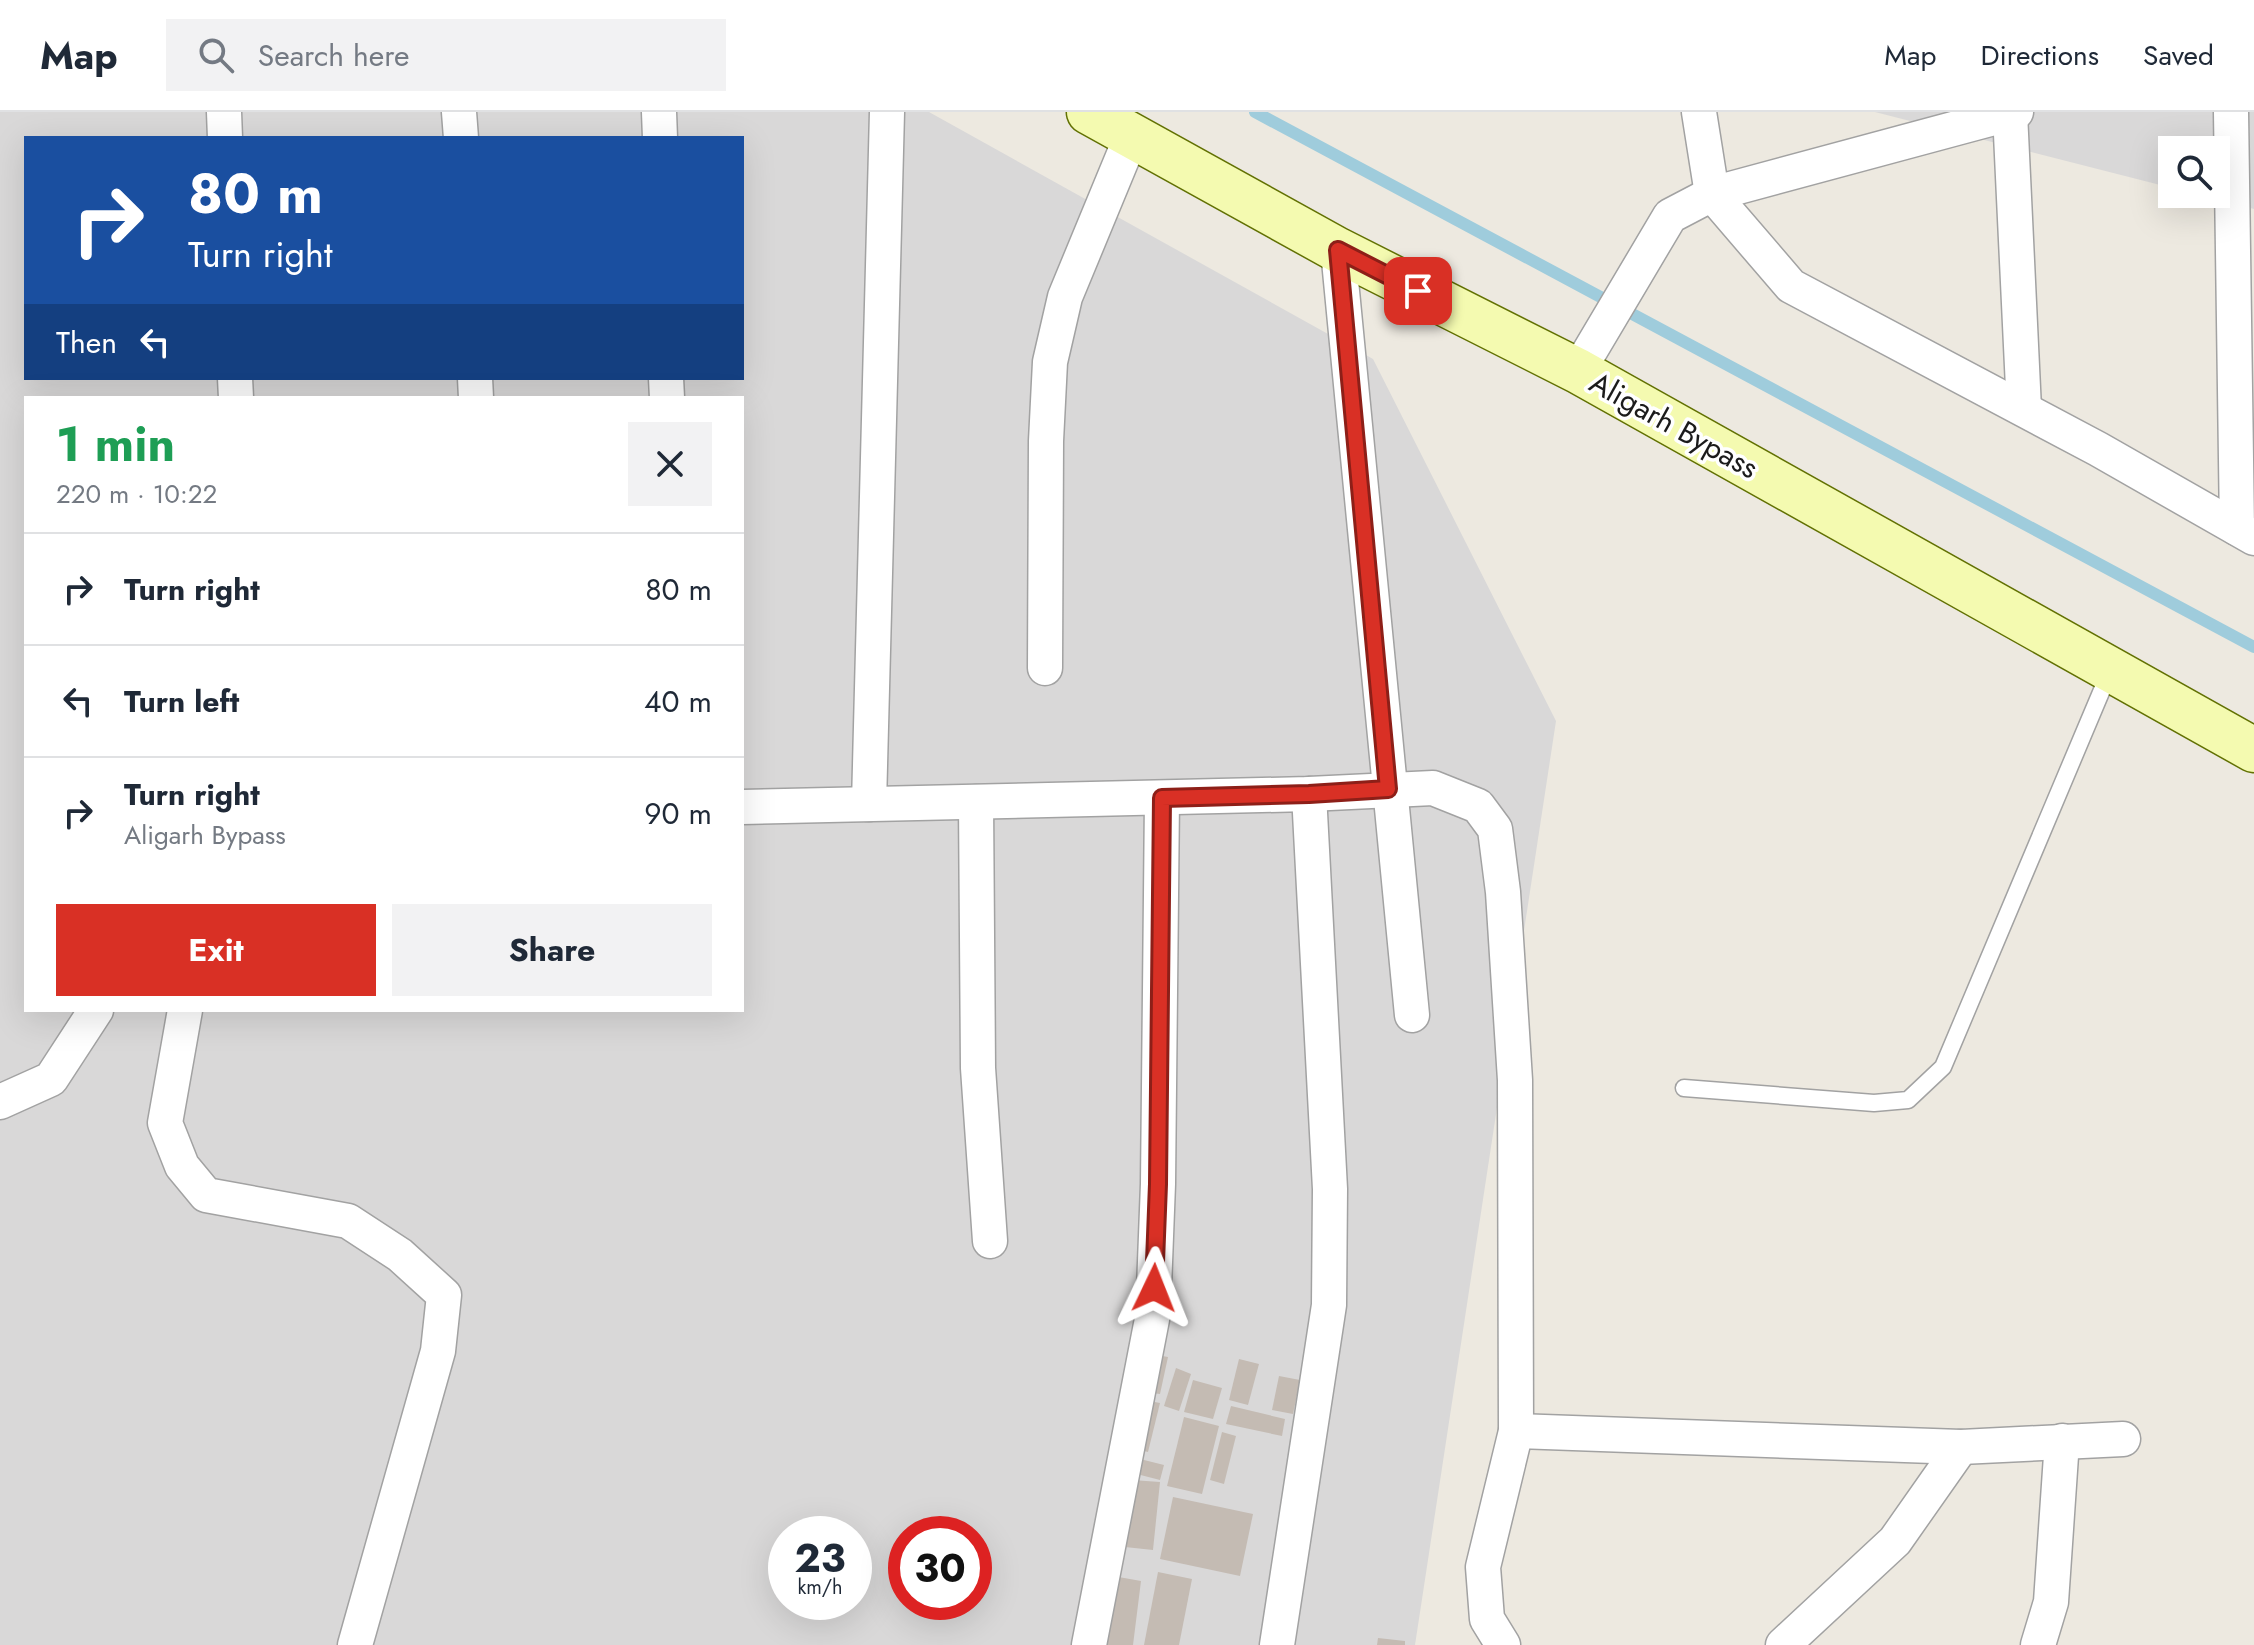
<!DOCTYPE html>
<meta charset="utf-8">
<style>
:root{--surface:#fff;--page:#f2f2f3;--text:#1f2937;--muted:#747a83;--line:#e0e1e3;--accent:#d93025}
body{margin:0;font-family:Jost,sans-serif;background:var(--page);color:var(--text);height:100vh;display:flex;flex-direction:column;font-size:30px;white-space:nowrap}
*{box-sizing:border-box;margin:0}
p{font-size:26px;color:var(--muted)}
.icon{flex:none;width:44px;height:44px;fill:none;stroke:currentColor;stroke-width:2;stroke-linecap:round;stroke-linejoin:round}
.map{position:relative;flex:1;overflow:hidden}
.drawer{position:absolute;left:24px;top:284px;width:720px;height:616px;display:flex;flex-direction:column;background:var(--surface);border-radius:0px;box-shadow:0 8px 32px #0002}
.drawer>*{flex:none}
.guide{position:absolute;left:24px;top:24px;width:720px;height:244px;border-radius:0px;box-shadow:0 8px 32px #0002;background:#1a4fa0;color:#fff;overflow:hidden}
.tools{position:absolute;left:2158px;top:24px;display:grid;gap:16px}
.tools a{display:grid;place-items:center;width:72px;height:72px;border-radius:0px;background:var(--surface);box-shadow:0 8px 32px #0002;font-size:40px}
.speed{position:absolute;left:768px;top:1404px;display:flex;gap:16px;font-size:40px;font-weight:700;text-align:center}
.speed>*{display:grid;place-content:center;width:104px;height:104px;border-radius:50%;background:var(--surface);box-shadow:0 8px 32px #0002;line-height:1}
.speed small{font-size:20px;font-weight:400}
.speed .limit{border:12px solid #d22;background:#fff;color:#111}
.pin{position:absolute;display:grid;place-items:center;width:68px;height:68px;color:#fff;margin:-34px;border-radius:16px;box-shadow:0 4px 12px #0006}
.me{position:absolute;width:88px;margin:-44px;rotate:2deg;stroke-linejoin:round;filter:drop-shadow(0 0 6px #0008)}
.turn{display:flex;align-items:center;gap:28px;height:168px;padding:0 32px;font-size:36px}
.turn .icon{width:104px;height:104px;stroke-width:2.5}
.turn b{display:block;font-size:56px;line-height:68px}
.then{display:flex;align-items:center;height:76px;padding:0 32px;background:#0003;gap:16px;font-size:30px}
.round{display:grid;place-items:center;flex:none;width:84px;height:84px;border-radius:0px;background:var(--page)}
.headline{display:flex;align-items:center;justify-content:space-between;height:136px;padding:0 32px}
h1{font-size:48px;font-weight:700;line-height:60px;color:#1e9e55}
.primary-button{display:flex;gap:16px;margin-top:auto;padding:16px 32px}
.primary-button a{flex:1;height:92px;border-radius:0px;background:var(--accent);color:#fff;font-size:32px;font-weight:700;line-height:92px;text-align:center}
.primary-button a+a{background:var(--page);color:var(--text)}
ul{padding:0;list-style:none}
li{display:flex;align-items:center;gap:24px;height:112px;padding:0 32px;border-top:2px solid var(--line)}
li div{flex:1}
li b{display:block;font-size:30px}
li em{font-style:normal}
header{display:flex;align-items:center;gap:48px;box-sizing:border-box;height:112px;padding:0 40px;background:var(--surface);border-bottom:2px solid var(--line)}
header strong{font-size:38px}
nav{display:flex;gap:44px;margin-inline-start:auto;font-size:28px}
.search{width:560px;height:72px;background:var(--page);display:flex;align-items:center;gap:20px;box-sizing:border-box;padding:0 28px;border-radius:0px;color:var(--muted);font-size:30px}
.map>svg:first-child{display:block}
.residential{fill:#d9d8d8;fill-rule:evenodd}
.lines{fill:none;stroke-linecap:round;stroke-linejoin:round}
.stream{stroke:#9fccdc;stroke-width:12}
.building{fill:#c4bbb3}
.service-casing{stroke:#a2a2a2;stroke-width:19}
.minor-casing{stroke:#a2a2a2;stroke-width:37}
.secondary-casing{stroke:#627103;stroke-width:47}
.service{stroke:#fff;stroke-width:16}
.minor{stroke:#fff;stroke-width:34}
.secondary{stroke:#f4fab0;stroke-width:44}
.route-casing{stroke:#8d1f18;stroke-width:20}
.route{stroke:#d93025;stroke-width:14}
.labels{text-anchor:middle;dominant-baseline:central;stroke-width:7;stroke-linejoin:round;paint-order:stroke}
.street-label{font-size:30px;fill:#1b1b1b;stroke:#fff}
</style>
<header>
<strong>Map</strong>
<div class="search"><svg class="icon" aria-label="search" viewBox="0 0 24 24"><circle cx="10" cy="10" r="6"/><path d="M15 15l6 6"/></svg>Search here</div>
<nav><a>Map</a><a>Directions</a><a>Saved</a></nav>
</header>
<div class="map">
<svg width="2254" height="1533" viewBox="0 0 2254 1533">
<rect width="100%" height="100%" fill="#ede9e0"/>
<g class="residential">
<path d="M0,0H929L1373,247L1556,609L1415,1533H0ZM26,26H742V266H26ZM26,286H742V898H26ZM786,1422H854V1490H786ZM906,1422H974V1490H906Z"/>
<polygon points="1875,0 2254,0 2254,97 2196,82 2216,82 2216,38 2172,38 2172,76"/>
</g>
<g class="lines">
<polyline class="stream" points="1255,0 2254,535"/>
</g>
<g class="building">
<polygon points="1151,1242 1168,1245 1160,1282 1145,1280"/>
<polygon points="1239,1247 1259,1252 1248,1293 1229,1288"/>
<polygon points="1176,1256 1191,1262 1179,1299 1164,1294"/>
<polygon points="1279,1264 1300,1268 1293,1302 1272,1298"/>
<polygon points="1193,1268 1222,1276 1213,1307 1184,1300"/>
<polygon points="1144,1288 1160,1291 1148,1340 1132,1336"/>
<polygon points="1231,1294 1285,1307 1282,1324 1226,1312"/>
<polygon points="1184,1305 1219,1314 1202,1382 1167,1374"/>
<polygon points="1222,1320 1236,1324 1224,1372 1210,1368"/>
<polygon points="1132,1345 1164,1353 1160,1368 1129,1360"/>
<polygon points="1132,1368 1160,1370 1153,1438 1125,1435"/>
<polygon points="1173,1385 1253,1402 1240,1464 1160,1447"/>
<polygon points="1158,1460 1192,1467 1179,1533 1144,1533"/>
<polygon points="1113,1464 1141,1469 1133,1533 1104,1533"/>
<polygon points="1378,1526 1405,1529 1405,1533 1377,1533"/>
</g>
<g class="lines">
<defs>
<polyline id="service" points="1684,976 1874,991 1908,988 1943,955 2110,559"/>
<g id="minor">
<polyline points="224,0 225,26"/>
<polyline points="459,0 461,26"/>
<polyline points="659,0 660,26"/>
<polyline points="1699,0 1712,82 1791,174 2098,337 2254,426"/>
<polyline points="2231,0 2237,416"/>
<polyline points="2010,1 2024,297"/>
<polyline points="1338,138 1412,903"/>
<polyline points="1578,259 1670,104 1712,82 2016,0"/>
<polyline points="235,266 236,286"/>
<polyline points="475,266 476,286"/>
<polyline points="666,266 667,286"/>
<polyline points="1045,556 1046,329 1050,250 1065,185 1132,23"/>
<polyline points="976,690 978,956 990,1129"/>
<polyline points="869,692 887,0"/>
<polyline points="742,695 1309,682 1433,676 1478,694 1495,717 1503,780 1515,968 1516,1319 1483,1455 1487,1507 1503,1533"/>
<polyline points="185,898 165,1011 182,1054 206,1083 348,1109 400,1143 444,1183 438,1239 355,1533"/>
<polyline points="0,990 51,967 96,898"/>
<polyline points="1516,1319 1961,1335 2123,1327"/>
<polyline points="1089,1533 1153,1202 1158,1072 1162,686"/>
<polyline points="1277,1533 1329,1193 1330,1077 1309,682"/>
<polyline points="1783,1533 1895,1429 1961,1335"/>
<polyline points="2038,1533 2051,1490 2062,1329"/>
</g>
<polyline id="secondary" points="1089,0 1338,138 1578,259 2254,638"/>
</defs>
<use href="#service" class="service-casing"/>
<use href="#minor" class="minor-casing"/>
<use href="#secondary" class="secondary-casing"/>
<use href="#service" class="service"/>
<use href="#minor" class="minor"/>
<use href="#secondary" class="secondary"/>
</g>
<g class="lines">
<defs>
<polyline id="route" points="1154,1176 1158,1072 1162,686 1309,682 1388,677 1338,138 1418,179"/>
</defs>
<use href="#route" class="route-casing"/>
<use href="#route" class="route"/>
</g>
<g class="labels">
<g class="street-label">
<text transform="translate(1674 313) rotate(29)">Aligarh Bypass</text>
</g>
</g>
</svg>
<div class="tools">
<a><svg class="icon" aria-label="search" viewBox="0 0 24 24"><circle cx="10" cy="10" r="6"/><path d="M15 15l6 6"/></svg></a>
</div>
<div class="speed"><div>23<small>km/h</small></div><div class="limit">30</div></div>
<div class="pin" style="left:1418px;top:179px;background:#d93025"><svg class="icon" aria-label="arrive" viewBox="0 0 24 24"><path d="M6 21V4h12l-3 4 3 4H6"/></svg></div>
<svg class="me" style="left:1154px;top:1176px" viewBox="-20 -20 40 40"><path d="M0-17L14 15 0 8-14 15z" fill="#d93025" stroke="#fff" stroke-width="4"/></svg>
<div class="guide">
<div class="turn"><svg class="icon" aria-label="right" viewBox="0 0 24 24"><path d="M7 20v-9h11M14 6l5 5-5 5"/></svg><div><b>80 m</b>Turn right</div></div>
<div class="then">Then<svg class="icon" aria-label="left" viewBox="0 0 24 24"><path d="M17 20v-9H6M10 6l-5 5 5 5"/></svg></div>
</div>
<section class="drawer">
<div class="headline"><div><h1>1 min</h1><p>220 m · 10:22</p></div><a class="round"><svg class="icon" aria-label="close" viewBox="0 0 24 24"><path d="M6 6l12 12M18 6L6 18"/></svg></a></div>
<ul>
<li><svg class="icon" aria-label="right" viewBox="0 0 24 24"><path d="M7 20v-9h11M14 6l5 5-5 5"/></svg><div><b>Turn right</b></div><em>80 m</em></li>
<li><svg class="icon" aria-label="left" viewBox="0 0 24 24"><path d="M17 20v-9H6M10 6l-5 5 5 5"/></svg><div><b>Turn left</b></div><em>40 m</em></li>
<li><svg class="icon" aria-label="right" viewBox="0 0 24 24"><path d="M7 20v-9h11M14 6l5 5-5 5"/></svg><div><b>Turn right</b><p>Aligarh Bypass</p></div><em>90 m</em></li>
</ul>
<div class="primary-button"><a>Exit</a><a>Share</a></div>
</section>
</div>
